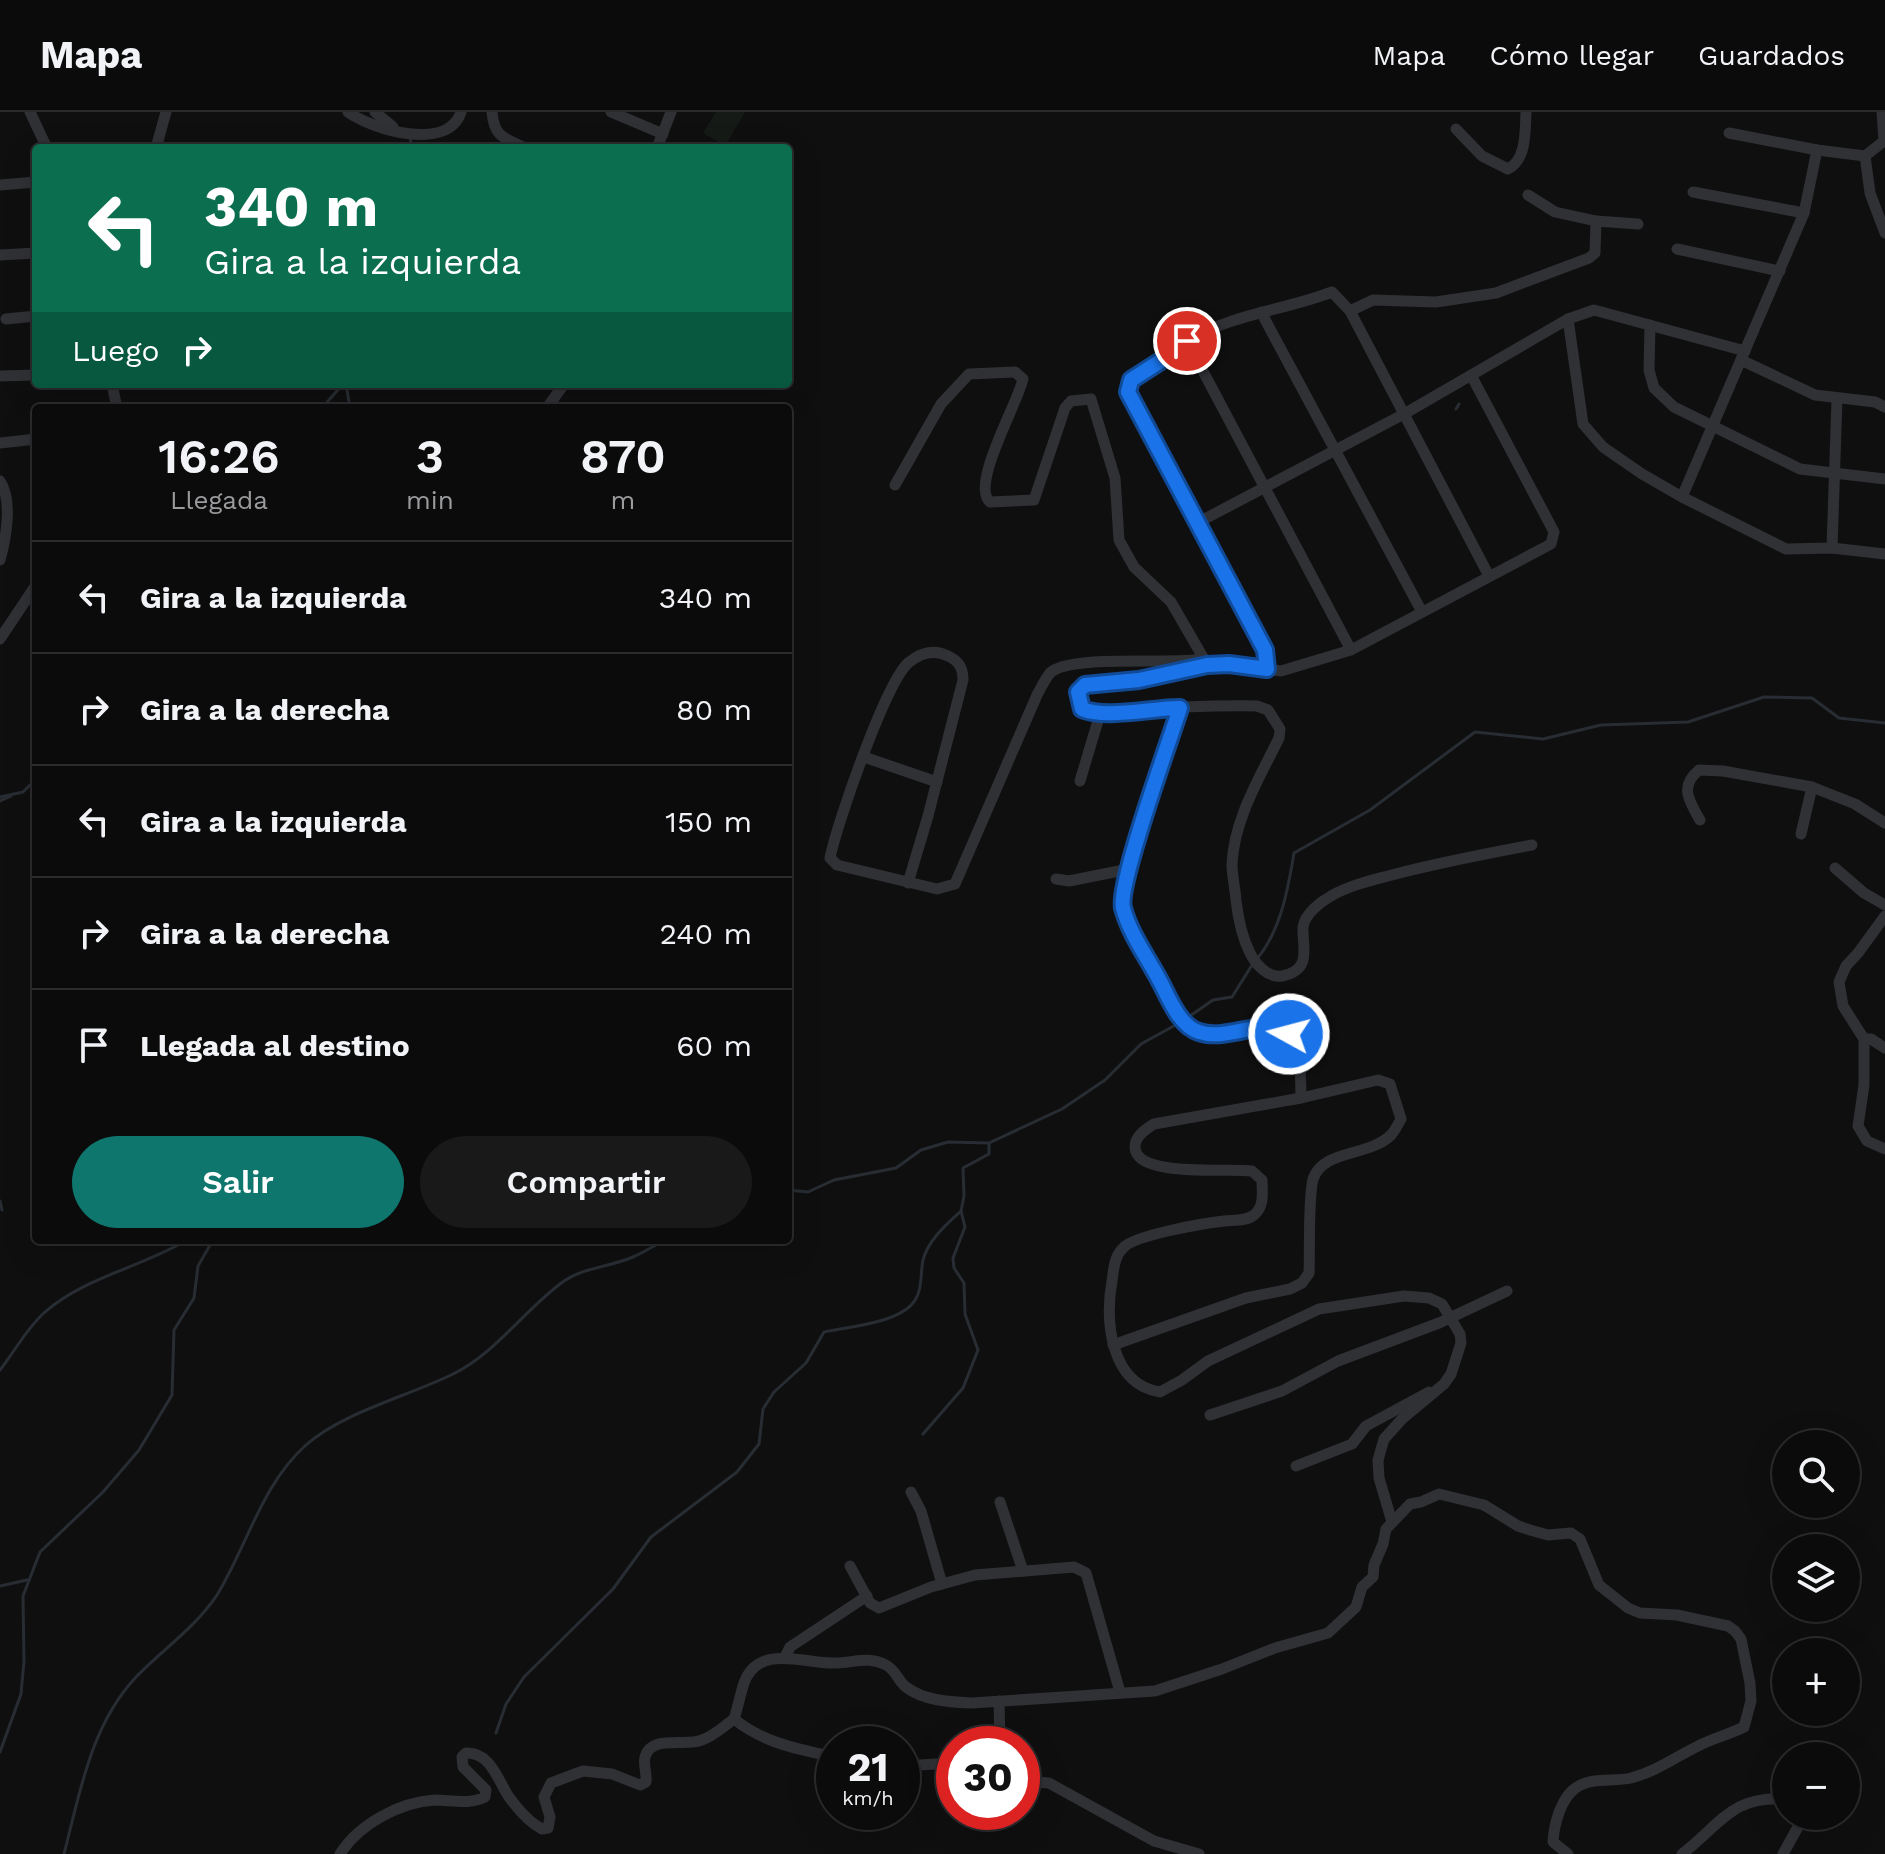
<!DOCTYPE html>
<html lang="es">
<meta charset="utf-8">
<style>
:root{--surface:#0b0b0c;--page:#19191a;--text:#f1f3f6;--muted:#9a9b9d;--line:#2b2b2d;--accent:#0f766e}
body{margin:0;font-family:"Work Sans",sans-serif;background:var(--page);color:var(--text);height:100vh;display:flex;flex-direction:column;font-size:30px;white-space:nowrap}
*{box-sizing:border-box;margin:0}
p{font-size:26px;color:var(--muted)}
.icon{flex:none;width:44px;height:44px;fill:none;stroke:currentColor;stroke-width:2;stroke-linecap:round;stroke-linejoin:round}
.map{position:relative;flex:1;overflow:hidden}
.sheet{position:absolute;left:32px;top:292px;width:760px;height:840px;display:flex;flex-direction:column;background:var(--surface);border-radius:8px;box-shadow:0 8px 32px #0002,0 0 0 2px var(--line)}
.sheet>*{flex:none}
.hud{position:absolute;left:32px;top:32px;width:760px;height:244px;border-radius:8px;box-shadow:0 8px 32px #0002,0 0 0 2px var(--line);background:#0b6e4f;color:#fff;overflow:hidden}
.buttons{position:absolute;left:1772px;top:1318px;display:grid;gap:16px}
.buttons a{display:grid;place-items:center;width:88px;height:88px;border-radius:50%;background:var(--surface);box-shadow:0 8px 32px #0002,0 0 0 2px var(--line);font-size:40px}
.speed{position:absolute;left:816px;top:1614px;display:flex;gap:16px;font-size:40px;font-weight:700;text-align:center}
.speed>*{display:grid;place-content:center;width:104px;height:104px;border-radius:50%;background:var(--surface);box-shadow:0 8px 32px #0002,0 0 0 2px var(--line);line-height:1}
.speed small{font-size:20px;font-weight:400}
.speed .limit{border:12px solid #d22;background:#fff;color:#111}
.pin{position:absolute;display:grid;place-items:center;width:68px;height:68px;color:#fff;margin:-34px;border:4px solid #fff;border-radius:50%;box-shadow:0 2px 8px #0007}
.me{position:absolute;width:88px;margin:-44px;rotate:277deg;stroke-linejoin:round;filter:drop-shadow(0 0 6px #0008)}
.turn{display:flex;align-items:center;gap:28px;height:168px;padding:0 40px;font-size:36px}
.turn .icon{width:104px;height:104px;stroke-width:2.5}
.turn b{display:block;font-size:56px;line-height:68px}
.then{display:flex;align-items:center;height:76px;padding:0 40px;background:#0003;gap:16px;font-size:30px}
.eta{display:flex;justify-content:space-evenly;align-items:center;height:136px;text-align:center}
.eta b{font-size:48px;font-weight:600;line-height:56px}
.cta{display:flex;gap:16px;margin-top:auto;padding:16px 40px}
.cta a{flex:1;height:92px;border-radius:48px;background:var(--accent);color:#fff;font-size:32px;font-weight:600;line-height:92px;text-align:center}
.cta a+a{background:var(--page);color:var(--text)}
ul{padding:0;list-style:none}
li{display:flex;align-items:center;gap:24px;height:112px;padding:0 40px;border-top:2px solid var(--line)}
li div{flex:1}
li b{display:block;font-size:30px}
li em{font-style:normal}
header{display:flex;align-items:center;gap:48px;box-sizing:border-box;height:112px;padding:0 40px;background:var(--surface);border-bottom:2px solid var(--line)}
header strong{font-size:38px}
nav{display:flex;gap:44px;margin-inline-start:auto;font-size:28px}
.map>svg:first-child{display:block}
.green{fill:#161a16}
.lines{fill:none;stroke-linecap:round;stroke-linejoin:round}
.stream{stroke:#272d32;stroke-width:3}
.minor{stroke:#303135;stroke-width:11}
.route-casing{stroke:#114b97;stroke-width:20}
.route{stroke:#1a73e8;stroke-width:14}
</style>
<header>
<strong>Mapa</strong>
<nav><a>Mapa</a><a>Cómo llegar</a><a>Guardados</a></nav>
</header>
<div class="map">
<svg width="1885" height="1742" viewBox="0 0 1885 1742">
<rect width="100%" height="100%" fill="#0f0f10"/>
<polygon class="green" points="716,0 745,0 725,34 703,21"/>
<g class="lines">
<g class="stream">
<polyline points="410,36 411,24"/>
<polyline points="346,272 350,296"/>
<polyline points="322,296 343,272"/>
<polyline points="1456,297 1459,292"/>
<polyline points="0,685 23,680 36,667"/>
<polyline points="0,689 11,684"/>
<path d="M1257,847C1281,818 1288,777 1294,741L1370,698L1475,620L1543,627L1601,613L1688,610L1764,585L1812,586L1839,606L1885,611"/>
<polyline points="1187,906 1213,888 1232,885 1252,853"/>
<polyline points="788,1078 808,1080 834,1068 896,1056 921,1038 948,1030 989,1031 1062,997 1105,968 1141,932 1181,910"/>
<polyline points="0,1089 2,1098"/>
<path d="M0,1258C15,1239 26,1217 45,1200C85,1165 142,1155 187,1128"/>
<polyline points="923,1322 963,1276 978,1238 965,1202 964,1171 954,1156 953,1146 965,1115 961,1099 964,1084 963,1056 989,1042 989,1031"/>
<polyline points="0,1474 27,1468"/>
<path d="M496,1621L506,1592L524,1565L613,1477L651,1425L737,1360L759,1332L763,1297L774,1280L806,1251L824,1220C848,1215 897,1211 913,1191C923,1179 920,1162 923,1148C928,1128 947,1112 961,1099"/>
<polyline points="0,1640 21,1582 24,1549 23,1484 40,1440 103,1380 139,1338 172,1283 174,1218 194,1186 198,1154 213,1128"/>
<path d="M64,1742C80,1680 91,1613 136,1565C163,1537 195,1516 217,1483C247,1434 262,1372 306,1333C343,1300 409,1284 453,1262C496,1241 525,1197 564,1169C585,1155 610,1155 633,1145C644,1140 654,1134 665,1128"/>
</g>
<g class="minor">
<polyline points="30,0 47,36"/>
<path d="M348,0C373,18 448,40 461,0"/>
<polyline points="375,0 393,15"/>
<path d="M492,0C494,25 504,26 525,36"/>
<polyline points="611,0 663,22"/>
<polyline points="1882,0 1884,29"/>
<path d="M1456,17L1482,44L1508,57C1527,47 1525,19 1526,0"/>
<polyline points="1729,21 1817,38 1865,44"/>
<polyline points="1884,29 1865,44 1870,81 1885,121"/>
<polyline points="156,36 166,0"/>
<polyline points="657,36 671,0"/>
<polyline points="0,73 36,70"/>
<polyline points="1693,80 1804,101"/>
<polyline points="1528,83 1555,100 1596,109 1638,112"/>
<polyline points="1677,137 1780,159"/>
<polyline points="0,143 36,141"/>
<polyline points="1350,199 1373,188 1436,190 1496,181 1589,146 1595,141 1596,109"/>
<polyline points="1261,200 1422,500"/>
<polyline points="6,207 36,204"/>
<polyline points="1568,207 1583,312 1603,335 1642,362 1682,385 1786,437 1832,436 1885,442"/>
<polyline points="1650,213 1649,258 1654,276 1674,295 1800,357 1885,367"/>
<path d="M1187,229C1235,201 1282,199 1332,180L1350,199L1489,464"/>
<polyline points="1741,248 1815,283 1875,290 1885,295"/>
<polyline points="0,264 36,263"/>
<polyline points="112,272 117,296"/>
<polyline points="547,296 564,272"/>
<polyline points="0,331 36,327"/>
<path d="M0,369C13,388 6,427 0,448"/>
<path d="M895,373L941,292L969,262L1015,260L1023,267C1018,291 970,373 990,390L1034,388L1065,296L1071,289L1091,287L1115,366L1119,428L1134,455L1171,490L1204,547"/>
<polyline points="1682,385 1804,101 1817,38"/>
<polyline points="1197,411 1404,302 1568,207 1594,198 1745,239"/>
<polyline points="1832,436 1837,287"/>
<polyline points="0,527 36,473"/>
<polyline points="1351,538 1187,229 1177,232 1170,243 1131,268 1128,280 1265,538 1267,557 1281,559 1351,538 1551,432 1554,420 1471,263"/>
<path d="M1267,557C1248,554 1230,552 1211,553C1182,555 1154,566 1125,569C1110,571 1088,568 1078,580L1082,597C1105,607 1132,596 1156,596C1190,595 1223,593 1257,594L1268,598L1280,617L1279,626C1260,665 1234,707 1232,752C1232,763 1235,776 1236,788C1238,806 1242,825 1250,841C1256,853 1268,866 1282,864C1313,858 1302,835 1303,815C1305,802 1320,790 1331,784C1348,774 1369,769 1388,764C1436,751 1484,742 1532,733"/>
<path d="M1180,596L1130,754L1122,788L1124,798C1136,824 1173,908 1196,919C1205,923 1218,921 1227,920C1296,912 1300,914 1301,986L1154,1012C1146,1017 1135,1024 1135,1035C1135,1066 1230,1056 1252,1059L1262,1068C1262,1080 1265,1094 1254,1103C1247,1109 1234,1108 1224,1109C1205,1111 1136,1123 1124,1135C1114,1144 1114,1156 1112,1169C1105,1209 1110,1272 1160,1280L1182,1268L1208,1249L1319,1197L1404,1184L1429,1186L1442,1192L1460,1222L1461,1231L1451,1262L1444,1272L1402,1307L1384,1327L1378,1348L1379,1366L1392,1410"/>
<polyline points="864,645 937,670"/>
<polyline points="1080,669 1100,602"/>
<path d="M1700,708C1689,689 1679,674 1699,658L1723,659L1812,675L1855,692L1885,711"/>
<polyline points="1801,722 1812,675"/>
<polyline points="1835,756 1864,781 1885,793"/>
<polyline points="1056,767 1069,769 1129,757"/>
<path d="M908,771L928,704L963,568C963,556 959,549 948,544C934,537 920,541 908,551C885,573 837,711 830,746L837,753L937,777L955,772L1037,583C1041,576 1045,567 1050,561C1069,542 1171,553 1204,547L1207,553"/>
<polyline points="1885,804 1858,841 1846,854 1839,870 1843,894 1864,927 1864,973 1858,1014 1867,1029 1885,1037"/>
<polyline points="1864,927 1871,927 1885,936"/>
<path d="M1113,1233L1246,1186L1290,1177L1302,1171L1309,1161C1310,1138 1308,1088 1313,1067C1323,1037 1369,1045 1391,1023C1395,1019 1398,1012 1401,1007L1390,972L1378,968L1301,986"/>
<polyline points="1210,1303 1282,1279 1338,1249 1439,1211 1507,1179"/>
<polyline points="1296,1354 1352,1332 1366,1314 1429,1280"/>
<polyline points="911,1380 921,1399 942,1472"/>
<polyline points="1000,1390 1023,1459"/>
<polyline points="850,1454 870,1491 879,1496 931,1475 975,1463 1074,1455 1086,1461 1120,1580"/>
<polyline points="785,1545 790,1535 867,1484"/>
<polyline points="999,1589 1000,1632"/>
<path d="M734,1607C764,1631 797,1637 834,1645"/>
<polyline points="902,1654 936,1652 954,1654"/>
<polyline points="1022,1669 1049,1671 1154,1729 1199,1742"/>
<path d="M340,1742C359,1712 400,1690 435,1688C451,1688 470,1693 485,1685L486,1678L463,1655L462,1645L466,1641C491,1640 498,1669 509,1685C517,1696 530,1711 542,1717L548,1716L550,1705L544,1685L551,1671L583,1659L612,1662L640,1673L646,1670C647,1661 643,1653 645,1645C651,1622 687,1635 702,1628C714,1624 724,1614 734,1607C738,1595 740,1583 744,1571C758,1532 802,1551 832,1551C851,1552 867,1543 886,1553C896,1558 898,1569 906,1575C924,1589 951,1590 972,1591L1155,1579L1222,1557L1275,1536L1328,1521L1356,1495L1362,1475L1373,1465L1374,1453L1383,1432L1386,1417L1410,1392L1421,1390L1439,1382L1484,1393L1518,1414L1530,1418L1548,1423L1571,1421L1580,1427L1599,1473L1628,1496L1640,1501L1677,1503L1728,1514L1735,1519L1741,1527L1750,1571L1751,1589L1744,1615C1732,1621 1721,1624 1709,1629C1682,1640 1661,1658 1631,1666C1614,1670 1592,1665 1577,1675C1561,1685 1554,1712 1553,1730L1568,1742"/>
<path d="M1682,1742C1721,1712 1732,1683 1786,1687"/>
<polyline points="1783,1742 1804,1704"/>
</g>
</g>
<g class="lines">
<defs>
<path id="route" d="M1187,229L1177,232L1170,243L1131,268L1128,280L1265,538L1267,557L1229,552L1207,553L1139,568L1085,573L1078,580L1082,597C1105,607 1152,596 1180,596C1170,628 1117,773 1123,796C1130,823 1150,849 1162,873C1170,889 1181,915 1199,920C1228,930 1262,904 1289,922"/>
</defs>
<use href="#route" class="route-casing"/>
<use href="#route" class="route"/>
</g>
</svg>
<div class="buttons">
<a><svg class="icon" aria-label="search" viewBox="0 0 24 24"><circle cx="10" cy="10" r="6"/><path d="M15 15l6 6"/></svg></a>
<a><svg class="icon" aria-label="layers" viewBox="0 0 24 24"><path d="M12 4l9 5-9 5-9-5zM3 14l9 5 9-5"/></svg></a>
<a>+</a>
<a>−</a>
</div>
<div class="speed"><div>21<small>km/h</small></div><div class="limit">30</div></div>
<div class="pin" style="left:1187px;top:229px;background:#d93025"><svg class="icon" aria-label="arrive" viewBox="0 0 24 24"><path d="M6 21V4h12l-3 4 3 4H6"/></svg></div>
<svg class="me" style="left:1289px;top:922px" viewBox="-20 -20 40 40"><circle r="17" fill="#1a73e8" stroke="#fff" stroke-width="3"/><path d="M0-11L8 9 0 5-8 9z" fill="#fff"/></svg>
<div class="hud">
<div class="turn"><svg class="icon" aria-label="left" viewBox="0 0 24 24"><path d="M17 20v-9H6M10 6l-5 5 5 5"/></svg><div><b>340 m</b>Gira a la izquierda</div></div>
<div class="then">Luego<svg class="icon" aria-label="right" viewBox="0 0 24 24"><path d="M7 20v-9h11M14 6l5 5-5 5"/></svg></div>
</div>
<section class="sheet">
<div class="eta">
<div><b>16:26</b><p>Llegada</p></div>
<div><b>3</b><p>min</p></div>
<div><b>870</b><p>m</p></div>
</div>
<ul>
<li><svg class="icon" aria-label="left" viewBox="0 0 24 24"><path d="M17 20v-9H6M10 6l-5 5 5 5"/></svg><div><b>Gira a la izquierda</b></div><em>340 m</em></li>
<li><svg class="icon" aria-label="right" viewBox="0 0 24 24"><path d="M7 20v-9h11M14 6l5 5-5 5"/></svg><div><b>Gira a la derecha</b></div><em>80 m</em></li>
<li><svg class="icon" aria-label="left" viewBox="0 0 24 24"><path d="M17 20v-9H6M10 6l-5 5 5 5"/></svg><div><b>Gira a la izquierda</b></div><em>150 m</em></li>
<li><svg class="icon" aria-label="right" viewBox="0 0 24 24"><path d="M7 20v-9h11M14 6l5 5-5 5"/></svg><div><b>Gira a la derecha</b></div><em>240 m</em></li>
<li><svg class="icon" aria-label="arrive" viewBox="0 0 24 24"><path d="M6 21V4h12l-3 4 3 4H6"/></svg><div><b>Llegada al destino</b></div><em>60 m</em></li>
</ul>
<div class="cta"><a>Salir</a><a>Compartir</a></div>
</section>
</div>
